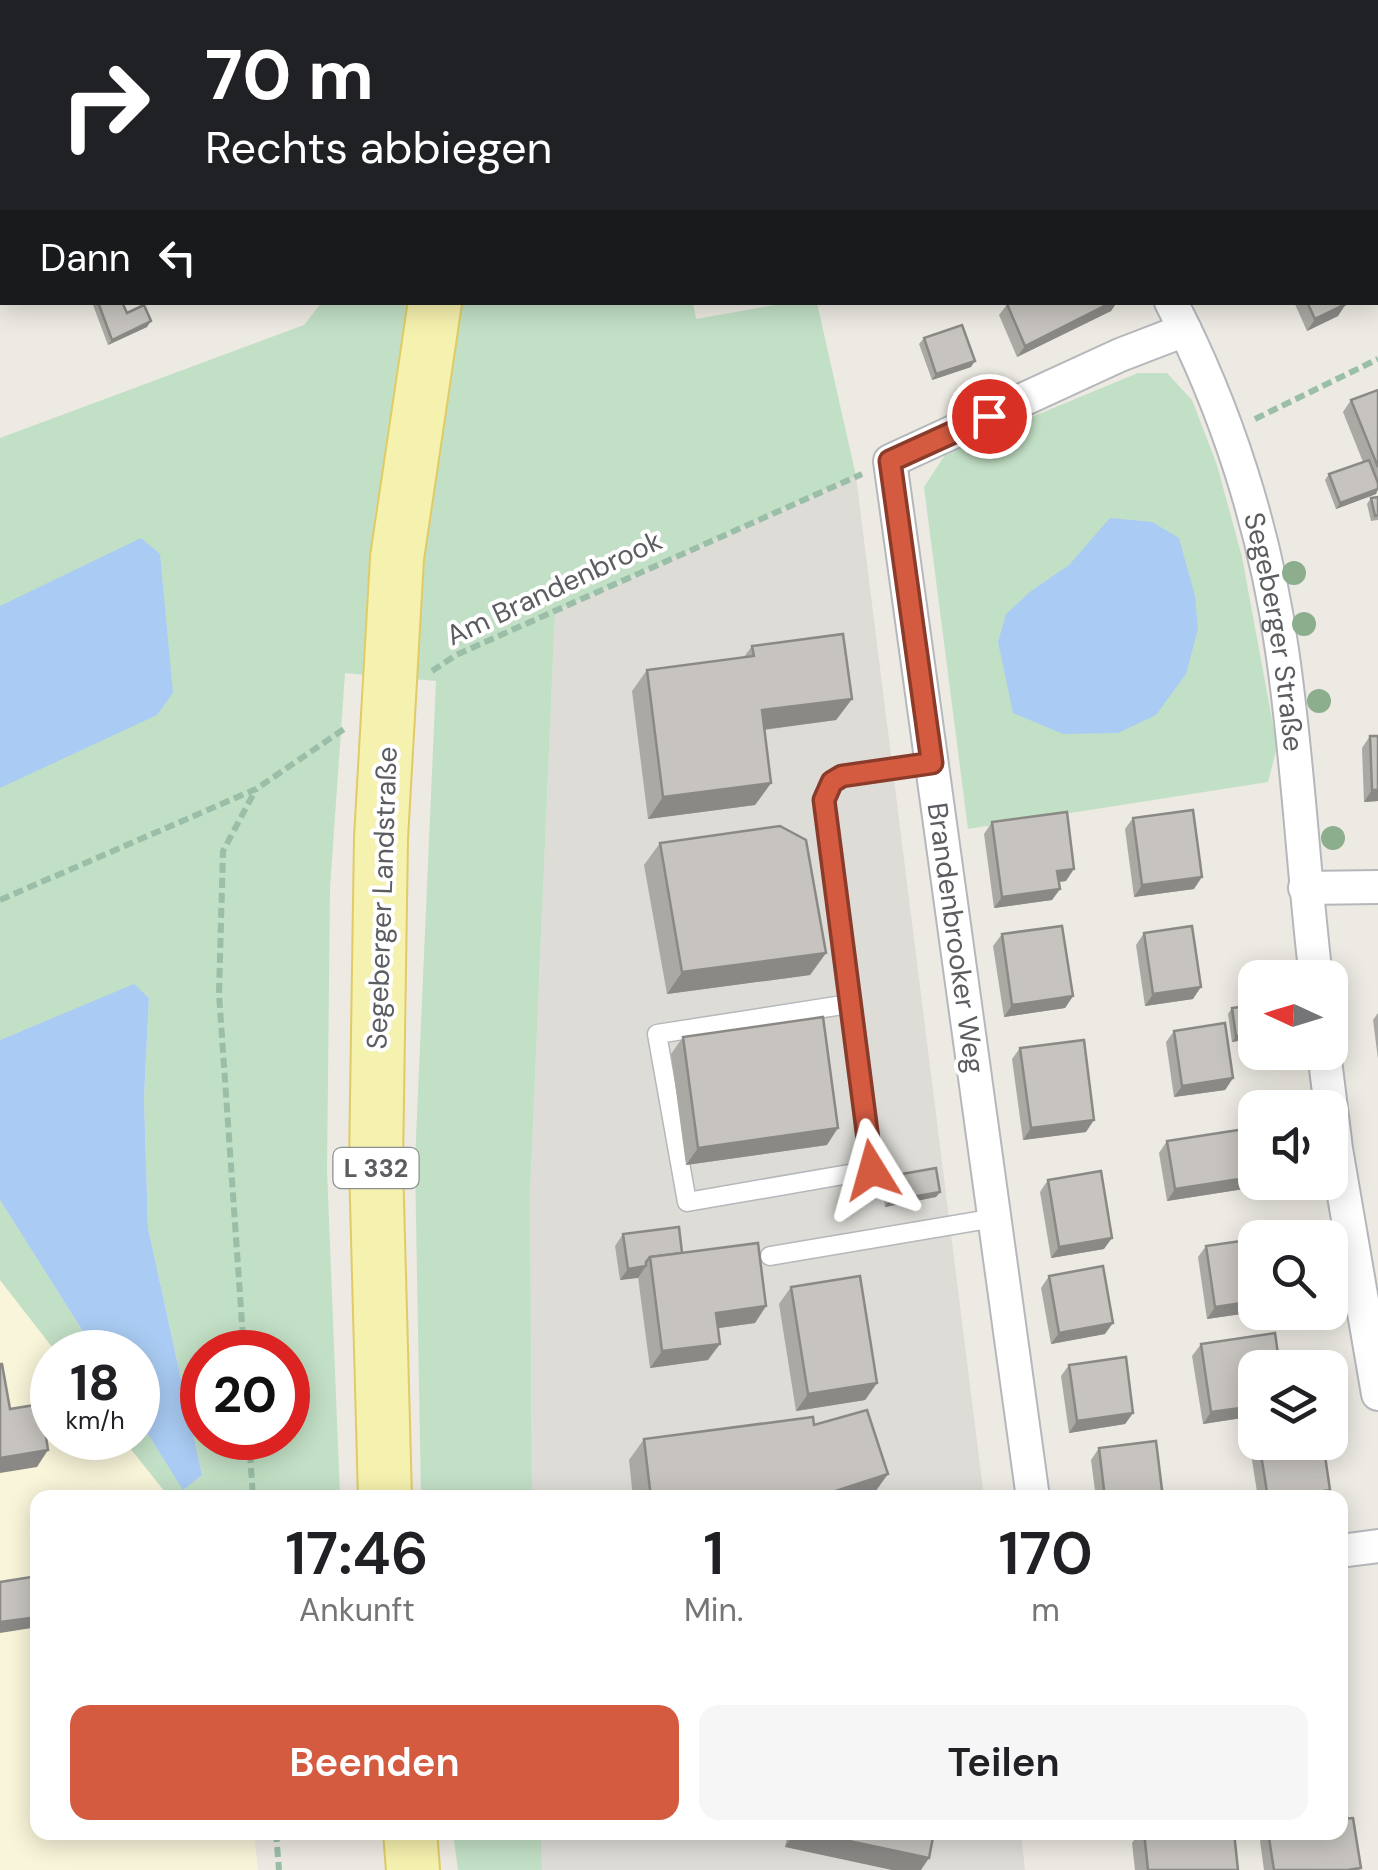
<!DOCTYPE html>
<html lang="de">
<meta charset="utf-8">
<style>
:root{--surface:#fff;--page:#f6f6f6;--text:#202124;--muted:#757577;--accent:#d45b40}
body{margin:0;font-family:"DM Sans",sans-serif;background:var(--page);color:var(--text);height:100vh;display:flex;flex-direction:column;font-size:38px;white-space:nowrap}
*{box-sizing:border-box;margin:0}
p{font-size:32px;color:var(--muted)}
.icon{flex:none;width:55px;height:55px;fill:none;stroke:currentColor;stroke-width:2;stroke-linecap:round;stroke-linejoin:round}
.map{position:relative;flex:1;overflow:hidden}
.sheet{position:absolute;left:30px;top:1490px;width:1318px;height:350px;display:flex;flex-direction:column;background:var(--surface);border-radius:20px;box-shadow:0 5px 25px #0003}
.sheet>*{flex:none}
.guide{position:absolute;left:0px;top:0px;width:1380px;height:305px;box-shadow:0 5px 25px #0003;background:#202124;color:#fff;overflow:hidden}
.needle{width:65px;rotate:274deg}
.fabs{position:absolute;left:1238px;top:960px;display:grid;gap:20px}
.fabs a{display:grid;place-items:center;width:110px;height:110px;border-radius:20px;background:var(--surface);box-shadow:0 5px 25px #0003;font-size:50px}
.speed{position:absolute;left:30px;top:1330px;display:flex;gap:20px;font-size:50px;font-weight:700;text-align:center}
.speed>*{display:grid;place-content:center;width:130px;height:130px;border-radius:50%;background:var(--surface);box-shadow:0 5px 25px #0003;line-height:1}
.speed small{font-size:25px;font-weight:400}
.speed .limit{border:15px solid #d22;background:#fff;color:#111}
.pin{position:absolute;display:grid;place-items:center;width:85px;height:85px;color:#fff;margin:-42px;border:5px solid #fff;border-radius:50%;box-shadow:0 2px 10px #0007}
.me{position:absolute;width:110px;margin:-55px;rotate:352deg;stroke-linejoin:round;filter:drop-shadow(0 0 8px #0008)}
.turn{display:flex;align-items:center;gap:35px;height:210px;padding:0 40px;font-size:45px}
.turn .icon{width:130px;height:130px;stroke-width:2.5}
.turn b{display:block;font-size:70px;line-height:85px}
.then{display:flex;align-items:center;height:95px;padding:0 40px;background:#0003;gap:20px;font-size:38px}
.eta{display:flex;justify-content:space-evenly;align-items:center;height:170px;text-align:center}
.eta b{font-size:60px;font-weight:600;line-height:70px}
.primary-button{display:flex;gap:20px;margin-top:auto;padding:20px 40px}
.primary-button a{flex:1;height:115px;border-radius:20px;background:var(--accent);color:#fff;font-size:40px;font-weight:600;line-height:115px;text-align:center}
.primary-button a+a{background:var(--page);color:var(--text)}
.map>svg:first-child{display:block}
.commercial{fill:#f9f5da}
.industrial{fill:#dddcd7}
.green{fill:#c2e0c5;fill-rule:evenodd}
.water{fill:#aaccf4}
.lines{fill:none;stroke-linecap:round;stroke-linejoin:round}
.service-casing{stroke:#b5b7bb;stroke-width:21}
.minor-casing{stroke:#b5b7bb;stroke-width:36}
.primary-casing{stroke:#e0cb67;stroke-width:56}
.path{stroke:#9abea8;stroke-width:6;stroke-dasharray:10 5;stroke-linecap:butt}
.service{stroke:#fff;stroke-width:18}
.minor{stroke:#fff;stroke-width:32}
.primary{stroke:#f5f1ae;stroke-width:52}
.primary-bridge-casing{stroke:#e0cb67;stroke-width:56;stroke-linecap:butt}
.primary-bridge{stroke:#f5f1ae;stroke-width:52}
.tree{fill:#8cae8d}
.wall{fill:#aba9a4}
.shaded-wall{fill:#8b8986}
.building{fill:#c7c4bf;stroke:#8b8986;stroke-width:2.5}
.route-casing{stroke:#8a3b2a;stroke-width:25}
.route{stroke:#d45b40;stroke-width:18}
.labels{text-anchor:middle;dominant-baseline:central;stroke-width:8;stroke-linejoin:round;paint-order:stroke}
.shield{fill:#fff;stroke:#8c8e90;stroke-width:2.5}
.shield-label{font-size:25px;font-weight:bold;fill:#5b5d61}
.street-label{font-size:28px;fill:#5b5d61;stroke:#fff}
</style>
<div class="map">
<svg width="1378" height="1870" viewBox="0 0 1378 1870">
<rect width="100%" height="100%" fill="#eceae2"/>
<polygon class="commercial" points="0,1280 56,1352 52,1352 52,1438 122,1438 169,1497 38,1498 38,1832 254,1833 258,1870 0,1870"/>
<g class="industrial">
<polygon points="856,476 984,1497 532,1498 530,1193 555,611"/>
<polygon points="541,1833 1021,1833 1025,1870 542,1870"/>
</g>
<g class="green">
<path d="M693,302L696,319L786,303H817L856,476L555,611L530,1193L532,1497H421L415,1161L436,681L345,673L330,888L327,1170L340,1497H169L122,1438H138V1418L183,1489L202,1475L148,1228L144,1099L149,998L134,985L0,1040V438L304,325L321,303ZM202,1352H288V1438H202Z"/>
<polygon points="1138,373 1167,373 1192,400 1217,465 1242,557 1277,747 1268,782 968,829 924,487 947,452"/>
<polygon points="0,1200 96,1352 56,1352 0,1280"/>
<polygon points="453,1833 541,1833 542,1870 458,1870"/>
</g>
<g class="water">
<polygon points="1110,518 1152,522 1179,538 1195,596 1198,629 1186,674 1156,715 1118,733 1063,734 1013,713 998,642 1006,614 1031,591 1069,565"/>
<polygon points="141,538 160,554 173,693 157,715 0,788 0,606"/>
<polygon points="134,984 149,998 144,1099 148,1228 202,1475 183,1490 138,1418 138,1352 96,1352 0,1200 0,1040"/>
</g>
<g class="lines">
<defs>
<g id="service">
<polyline points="849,1004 657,1034 687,1202 872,1170 824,800 832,782 842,776 932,763"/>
<polyline points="770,1256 995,1218"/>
</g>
<g id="minor">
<polyline points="1030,0 1031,2"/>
<polyline points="352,2 354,0"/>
<polyline points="0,206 2,206"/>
<path id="s1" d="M1171,302C1227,410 1265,530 1282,650C1298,758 1303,869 1316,978"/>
<polyline points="1305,888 1378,887"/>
<polyline points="1324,1052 1336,1149 1378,1394"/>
<polyline points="1033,1498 890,461 1120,355 1185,330"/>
<polyline points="1340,1551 1378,1546"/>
</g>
<g id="primary">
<polyline points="495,2 495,0"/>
<polyline points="397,558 435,302"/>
<polyline points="381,838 376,1164 385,1498"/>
<polyline points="410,1832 413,1870"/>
</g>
</defs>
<use href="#service" class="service-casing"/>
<use href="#minor" class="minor-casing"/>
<use href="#primary" class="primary-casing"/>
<g class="path">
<polyline points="1089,0 1090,2"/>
<polyline points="1322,0 1322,2"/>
<polyline points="1255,419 1378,359"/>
<polyline points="432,671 456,655 862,474"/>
<polyline points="0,900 256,789 347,727"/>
<polyline points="244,1352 219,994 223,851 256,789"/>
<polyline points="249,1438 253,1498"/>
<polyline points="276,1832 279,1870"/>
</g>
<use href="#service" class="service"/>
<use href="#minor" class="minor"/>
<use href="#primary" class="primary"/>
<defs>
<polyline id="primary-bridge" points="381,838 397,558"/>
</defs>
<use href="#primary-bridge" class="primary-bridge-casing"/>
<use href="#primary-bridge" class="primary-bridge"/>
</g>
<g class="tree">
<circle cx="1294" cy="573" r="12"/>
<circle cx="1304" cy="624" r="12"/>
<circle cx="1319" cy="701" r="12"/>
<circle cx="1333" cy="838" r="12"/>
</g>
<g class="wall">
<polygon points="758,0 928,0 926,2 759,2"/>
<polygon points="2,20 2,88 0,83 0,21"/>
<polygon points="2,132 2,177 0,171 0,134"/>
<polygon points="95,302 122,302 127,313 147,327 108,345 93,305"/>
<polygon points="1009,302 1117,302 1111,311 1017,357 999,315"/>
<polygon points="1294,302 1345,302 1338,316 1307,331"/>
<polygon points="924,338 971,367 932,380 919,344"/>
<polygon points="1378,390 1378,481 1376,494 1336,509 1325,480 1329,474 1363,462 1343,412 1351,400"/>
<polygon points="1378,497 1378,520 1371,521 1367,504 1371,498"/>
<polygon points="752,646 852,699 836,720 764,730 771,783 755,805 648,819 632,691 647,670 744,657"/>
<polygon points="1370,736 1378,801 1364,802 1362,748"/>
<polygon points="1133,818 1194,889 1134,897 1125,829"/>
<polygon points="992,822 1066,881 1059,882 1060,889 1052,900 994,908 984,834"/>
<polygon points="660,843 826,953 810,975 667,994 644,865"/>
<polygon points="1144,933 1193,999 1145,1006 1136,945"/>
<polygon points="1002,934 1073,996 1065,1008 1004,1017 993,946"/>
<polygon points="1255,1005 1255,1038 1232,1042 1228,1014 1232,1008"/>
<polygon points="1378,1013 1378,1059 1373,1020"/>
<polygon points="1174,1031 1233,1078 1225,1090 1174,1097 1166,1042"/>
<polygon points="683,1037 827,1145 686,1165 671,1054"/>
<polygon points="1020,1048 1086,1132 1023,1140 1012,1059"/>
<polygon points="1167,1141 1244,1189 1167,1201 1159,1153"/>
<polygon points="885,1177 940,1192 936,1197 885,1207 881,1183"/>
<polygon points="1048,1180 1104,1249 1051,1258 1040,1192"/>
<polygon points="623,1234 682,1253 766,1306 755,1323 718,1328 708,1360 650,1368 638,1277 620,1280 615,1246"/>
<polygon points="1206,1246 1255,1312 1207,1319 1198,1257"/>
<polygon points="1049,1276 1105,1334 1051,1344 1041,1288"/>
<polygon points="791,1287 877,1383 865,1400 796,1411 779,1304"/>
<polygon points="1201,1344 1255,1368 1255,1416 1203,1424 1192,1356"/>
<polygon points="1069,1365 1133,1413 1125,1424 1069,1433 1061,1376"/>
<polygon points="814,1425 873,1495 866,1498 633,1498 629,1460 644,1439"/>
<polygon points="1255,1442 1323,1442 1325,1498 1258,1498 1250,1448"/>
<polygon points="1099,1448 1163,1498 1096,1498 1091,1460"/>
<polygon points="788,1832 934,1832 785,1847"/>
<polygon points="1139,1832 1234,1832 1238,1870 1135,1870 1132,1843"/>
<polygon points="1266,1832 1340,1832 1361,1868 1359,1870 1264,1870 1260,1841"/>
</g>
<g class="shaded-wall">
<polygon points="909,0 928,0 926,2 904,2"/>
<polygon points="1112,302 1117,302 1111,311 1017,357 1025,346"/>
<polygon points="1346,304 1338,316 1307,331 1315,319"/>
<polygon points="151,321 147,327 108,345 112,340"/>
<polygon points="975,361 971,367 932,380 936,374"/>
<polygon points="1378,489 1376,494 1336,509 1340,503"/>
<polygon points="852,699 836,720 746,732 762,710"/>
<polygon points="771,783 755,805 648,819 663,797"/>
<polygon points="1372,790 1378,790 1378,801 1364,802"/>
<polygon points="1074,869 1066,881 1049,883 1057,871"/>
<polygon points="1202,877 1194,889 1134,897 1142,885"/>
<polygon points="1060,889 1052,900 994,908 1002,897"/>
<polygon points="826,953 810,975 667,994 682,972"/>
<polygon points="1201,987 1193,999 1145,1006 1153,994"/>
<polygon points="1073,996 1065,1008 1004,1017 1012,1005"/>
<polygon points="1255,1033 1255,1038 1232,1042 1236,1036"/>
<polygon points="1233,1078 1225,1090 1174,1097 1182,1086"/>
<polygon points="1094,1120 1086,1132 1023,1140 1031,1128"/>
<polygon points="838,1128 827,1145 686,1165 698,1148"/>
<polygon points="1252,1177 1244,1189 1167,1201 1175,1189"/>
<polygon points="940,1192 936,1197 885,1207 889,1201"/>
<polygon points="1112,1238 1104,1249 1051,1258 1059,1247"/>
<polygon points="646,1266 638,1278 620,1280 628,1269"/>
<polygon points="1255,1301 1255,1312 1207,1319 1215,1307"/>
<polygon points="766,1306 755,1323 705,1330 716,1313"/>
<polygon points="1113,1323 1105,1334 1051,1344 1059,1333"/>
<polygon points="720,1344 708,1360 650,1368 662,1351"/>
<polygon points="877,1383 865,1400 796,1411 808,1394"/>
<polygon points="1255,1406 1255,1416 1203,1424 1211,1412"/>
<polygon points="1133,1413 1125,1424 1069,1433 1077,1421"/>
<polygon points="48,1450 37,1467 0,1473 0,1458"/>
<polygon points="888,1474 873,1495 866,1498 824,1498 826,1494"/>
<polygon points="1330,1490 1325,1498 1281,1498"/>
<polygon points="38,1617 38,1627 0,1633 0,1622"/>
<polygon points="795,1832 807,1832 929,1858 921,1870 892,1870 785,1847"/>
</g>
<g class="building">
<polygon points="0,0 24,0 25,2 2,2 2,11 0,12"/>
<polygon points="48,0 81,0 82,2 42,2"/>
<polygon points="157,0 212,0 213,2 150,2"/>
<polygon points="784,0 909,0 904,2 786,2"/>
<polygon points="1154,0 1218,0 1219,2 1155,2"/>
<polygon points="2,20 2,59 0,53 0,21"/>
<polygon points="2,132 2,162 0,156 0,134"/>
<polygon points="2,229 2,286 0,287 0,230"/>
<polygon points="98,302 122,302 127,313 144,305 151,321 112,340"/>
<polygon points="1009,302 1112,302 1025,346 1007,304"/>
<polygon points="1307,302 1345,302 1346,304 1315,319"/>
<polygon points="962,325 975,361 936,374 924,338"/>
<polygon points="1378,390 1378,467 1351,400"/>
<polygon points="1369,460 1378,483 1378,489 1340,503 1329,474"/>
<polygon points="1378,497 1378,515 1375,516 1371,498"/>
<polygon points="843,634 852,699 762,710 771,783 663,797 647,670 754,656 752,646"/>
<polygon points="1370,736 1378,736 1378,790 1372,790"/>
<polygon points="1193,810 1202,877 1142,885 1133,818"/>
<polygon points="1067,812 1074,869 1057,871 1060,889 1002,897 992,822"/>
<polygon points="780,826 806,840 826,953 682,972 660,843"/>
<polygon points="1062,926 1073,996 1012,1005 1002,934"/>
<polygon points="1192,926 1201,987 1153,994 1144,933"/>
<polygon points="1255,1005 1255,1033 1236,1036 1232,1008"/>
<polygon points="823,1017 838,1128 698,1148 683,1037"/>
<polygon points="1225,1023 1233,1078 1182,1086 1174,1031"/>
<polygon points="1084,1040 1094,1120 1031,1128 1020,1048"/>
<polygon points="1245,1129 1252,1177 1175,1189 1167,1141"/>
<polygon points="936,1168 940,1192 889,1201 885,1177"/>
<polygon points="1101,1171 1112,1238 1059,1247 1048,1180"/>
<polygon points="679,1227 682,1253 650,1257 646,1262 646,1266 628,1269 623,1234"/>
<polygon points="1255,1239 1255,1301 1215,1307 1206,1246"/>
<polygon points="758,1243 766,1306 716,1313 720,1344 662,1351 650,1257"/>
<polygon points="1103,1266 1113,1323 1059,1333 1049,1276"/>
<polygon points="860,1276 877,1383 808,1394 791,1287"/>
<polygon points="1275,1333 1280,1368 1255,1368 1255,1406 1211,1412 1201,1344"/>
<polygon points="1126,1357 1133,1413 1077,1421 1069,1365"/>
<polygon points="0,1364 2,1364 10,1409 41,1404 48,1450 0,1458"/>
<polygon points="867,1410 888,1474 826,1494 827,1498 651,1498 644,1439 813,1417 814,1425"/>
<polygon points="1156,1441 1163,1498 1105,1498 1099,1448"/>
<polygon points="1259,1442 1323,1442 1330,1490 1281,1498 1268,1498"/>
<polygon points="38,1576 38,1617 0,1622 0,1582"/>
<polygon points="1353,1818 1361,1868 1347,1870 1274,1870 1268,1832 1340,1832 1340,1819"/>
<polygon points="807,1832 934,1832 929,1858"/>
<polygon points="1144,1832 1234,1832 1238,1870 1148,1870"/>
</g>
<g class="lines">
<defs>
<polyline id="route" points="872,1170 824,800 832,782 842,776 932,763 890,461 989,416"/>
</defs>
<use href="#route" class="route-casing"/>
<use href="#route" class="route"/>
</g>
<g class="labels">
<rect class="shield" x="333.5" y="1148" width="85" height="40" rx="8"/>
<g class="shield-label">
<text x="376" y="1168">L 332</text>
</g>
<g class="street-label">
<text transform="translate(554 588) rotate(-25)">Am Brandenbrook</text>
<text stroke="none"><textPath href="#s1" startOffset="348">Segeberger Straße</textPath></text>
<text transform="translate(382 898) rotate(-88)">Segeberger Landstraße</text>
<text transform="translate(956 938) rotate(82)">Brandenbrooker Weg</text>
</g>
</g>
</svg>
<div class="fabs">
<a><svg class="needle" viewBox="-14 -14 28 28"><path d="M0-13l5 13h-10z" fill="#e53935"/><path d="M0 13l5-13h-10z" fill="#757577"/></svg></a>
<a><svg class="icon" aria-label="sound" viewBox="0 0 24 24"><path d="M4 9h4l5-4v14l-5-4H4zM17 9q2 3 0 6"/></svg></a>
<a><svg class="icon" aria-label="search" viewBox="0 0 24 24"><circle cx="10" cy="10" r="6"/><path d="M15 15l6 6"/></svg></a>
<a><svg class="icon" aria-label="layers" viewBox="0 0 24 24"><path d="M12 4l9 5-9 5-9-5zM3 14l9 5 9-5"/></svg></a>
</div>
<div class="speed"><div>18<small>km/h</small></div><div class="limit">20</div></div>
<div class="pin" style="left:989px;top:416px;background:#d93025"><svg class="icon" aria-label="arrive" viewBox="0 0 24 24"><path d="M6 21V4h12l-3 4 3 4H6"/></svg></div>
<svg class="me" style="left:872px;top:1170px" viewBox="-20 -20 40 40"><path d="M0-17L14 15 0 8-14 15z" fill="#d45b40" stroke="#fff" stroke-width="4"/></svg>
<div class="guide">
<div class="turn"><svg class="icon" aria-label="right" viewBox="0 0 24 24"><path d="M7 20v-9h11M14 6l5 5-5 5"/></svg><div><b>70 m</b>Rechts abbiegen</div></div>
<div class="then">Dann<svg class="icon" aria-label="left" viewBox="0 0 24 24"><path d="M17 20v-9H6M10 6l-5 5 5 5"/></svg></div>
</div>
<section class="sheet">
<div class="eta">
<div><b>17:46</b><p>Ankunft</p></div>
<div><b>1</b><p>Min.</p></div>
<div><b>170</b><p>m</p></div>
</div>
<div class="primary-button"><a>Beenden</a><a>Teilen</a></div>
</section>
</div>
